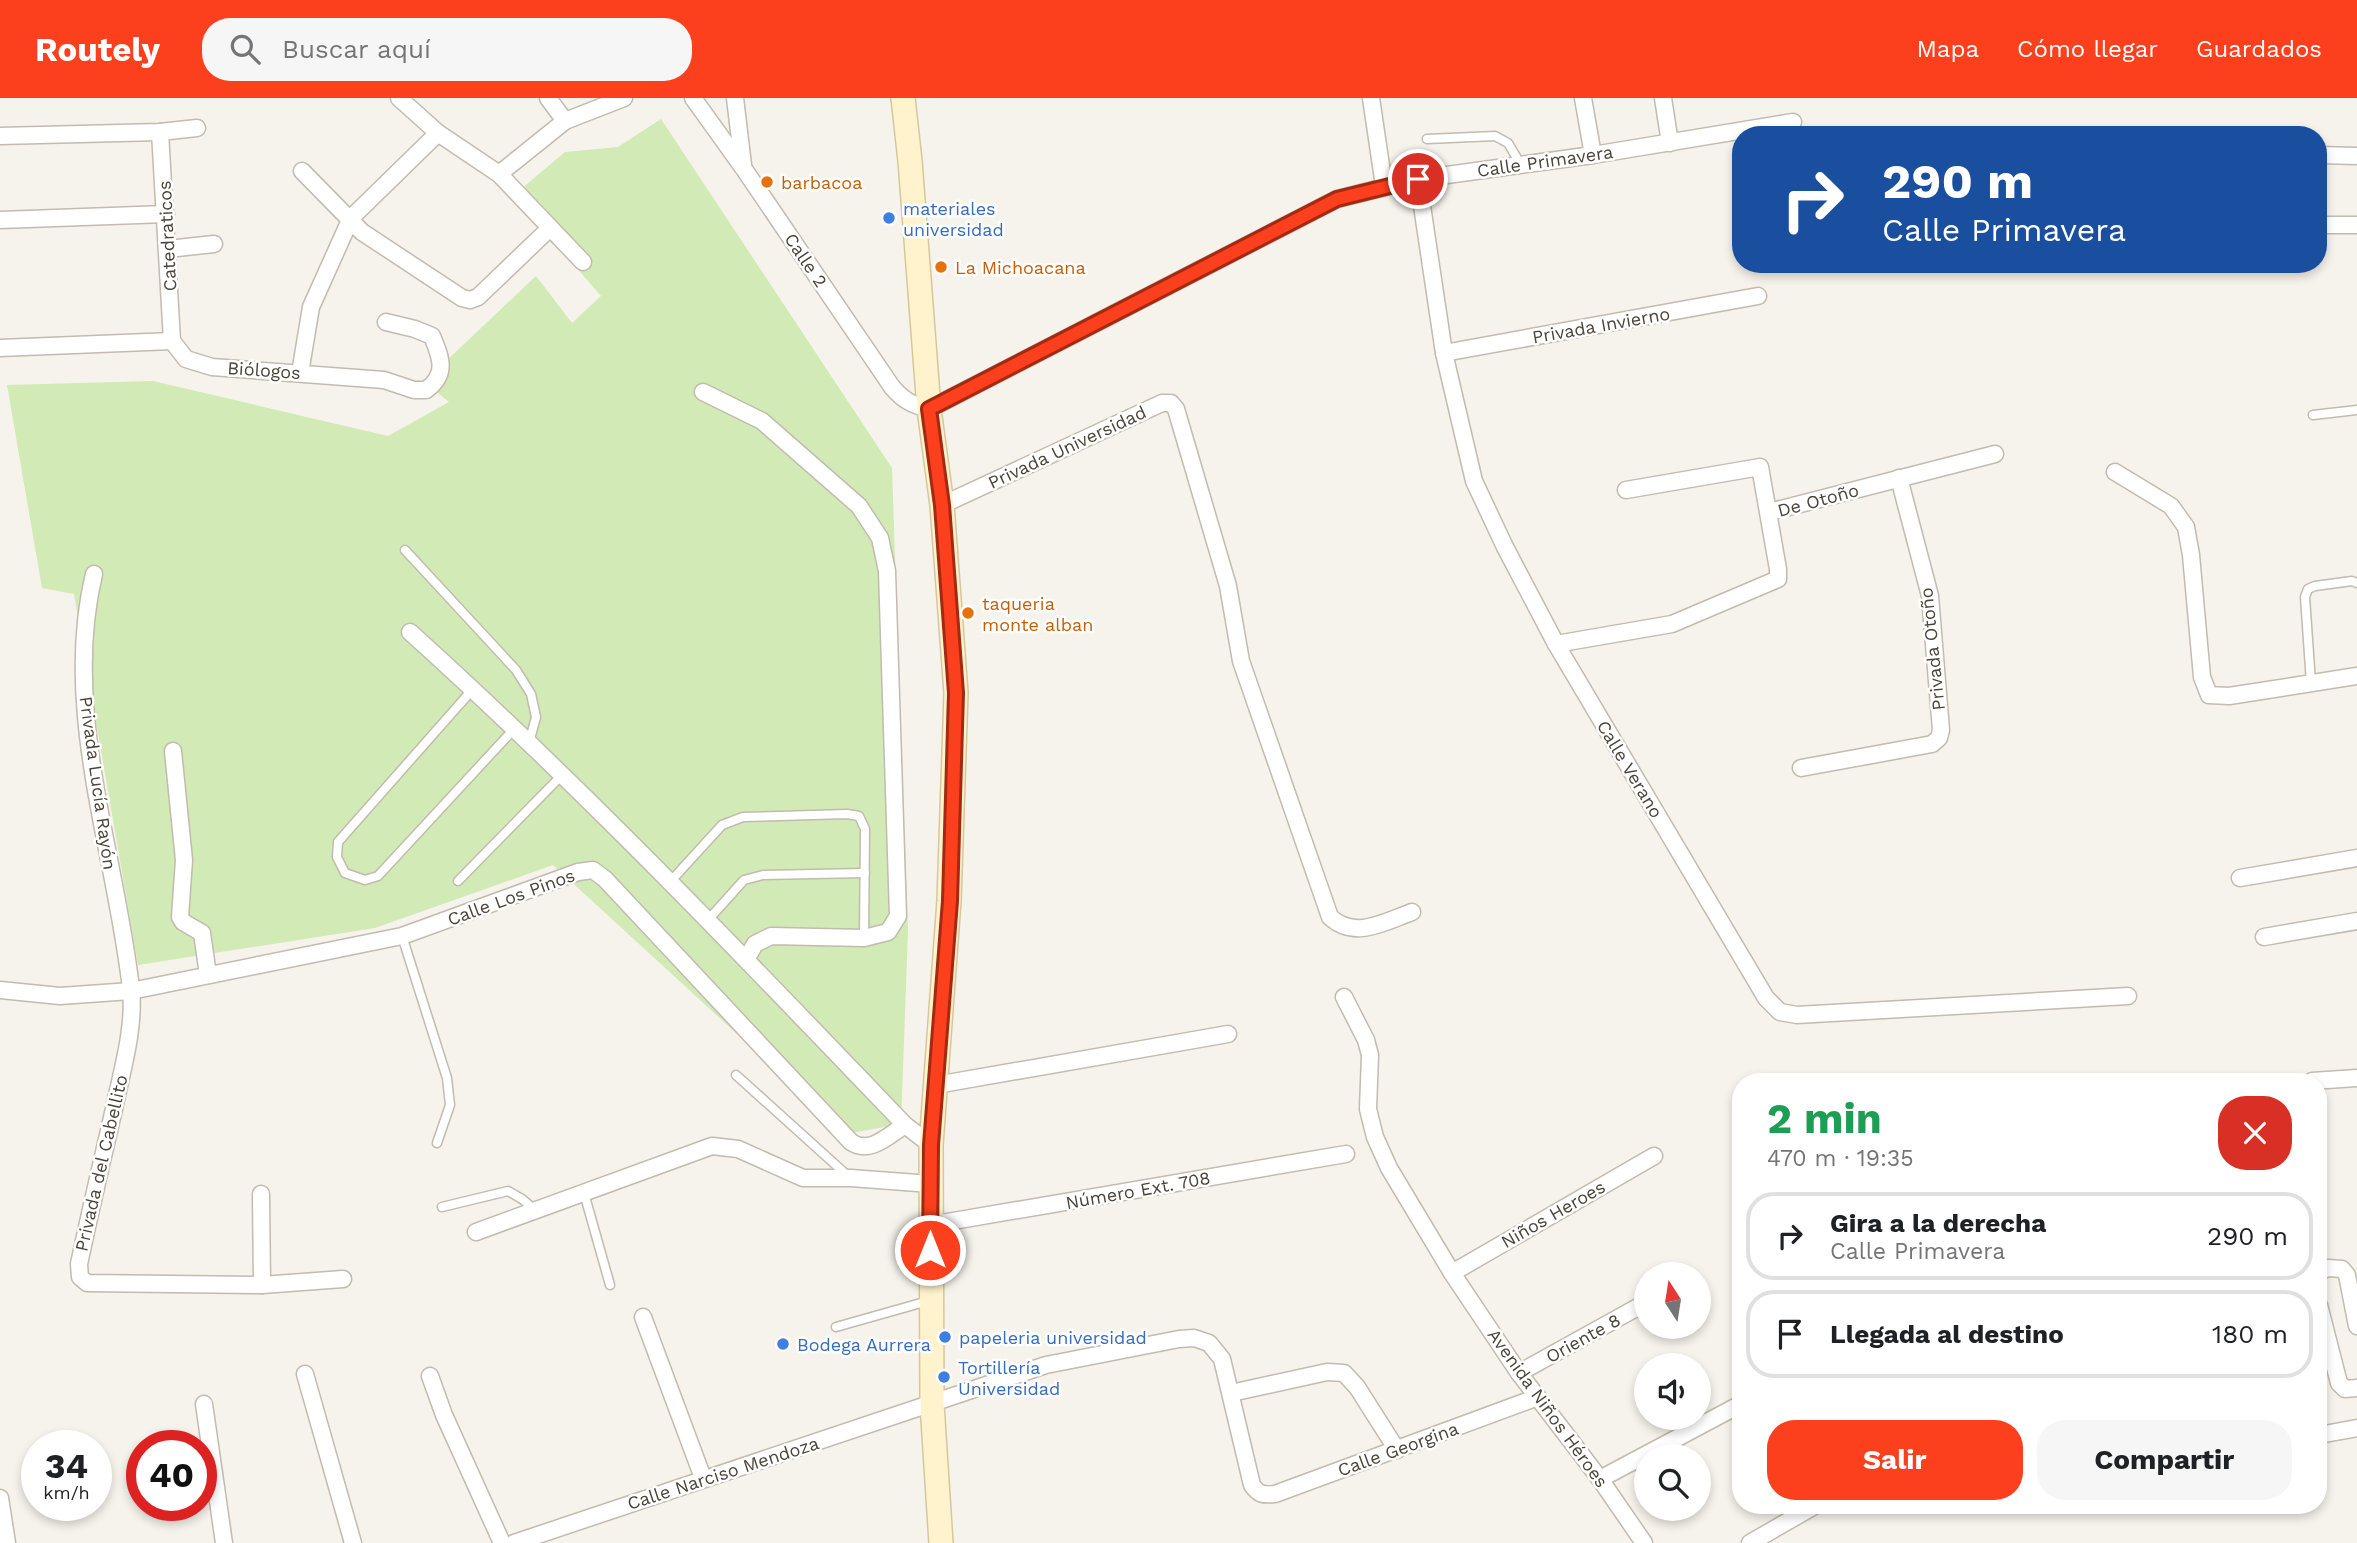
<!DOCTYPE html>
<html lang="es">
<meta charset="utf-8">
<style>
:root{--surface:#fff;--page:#f6f6f6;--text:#202124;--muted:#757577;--line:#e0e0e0;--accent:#fc3f1d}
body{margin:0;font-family:"Work Sans",sans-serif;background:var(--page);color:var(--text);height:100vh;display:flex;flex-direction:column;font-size:26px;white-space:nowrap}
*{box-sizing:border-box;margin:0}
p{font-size:23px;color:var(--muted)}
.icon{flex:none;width:38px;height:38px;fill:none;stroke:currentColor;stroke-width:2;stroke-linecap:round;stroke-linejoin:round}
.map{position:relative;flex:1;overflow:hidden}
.side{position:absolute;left:1732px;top:975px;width:595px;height:441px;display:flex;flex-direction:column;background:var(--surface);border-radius:28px;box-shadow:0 4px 10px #0003}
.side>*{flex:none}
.hud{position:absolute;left:1732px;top:28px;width:595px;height:147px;border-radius:28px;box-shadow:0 4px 10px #0003;background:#1a4fa0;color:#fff;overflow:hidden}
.needle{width:46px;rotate:348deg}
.fabs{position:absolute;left:1634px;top:1164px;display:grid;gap:14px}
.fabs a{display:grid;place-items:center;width:77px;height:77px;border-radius:50%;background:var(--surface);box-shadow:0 4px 10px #0003;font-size:35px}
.speed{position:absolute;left:21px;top:1332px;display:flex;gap:14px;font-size:35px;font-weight:700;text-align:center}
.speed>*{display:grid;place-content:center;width:91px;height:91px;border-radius:50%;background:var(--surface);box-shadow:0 4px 10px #0003;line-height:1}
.speed small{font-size:18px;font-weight:400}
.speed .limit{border:10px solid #d22;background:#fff;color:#111}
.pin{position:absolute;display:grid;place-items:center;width:60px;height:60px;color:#fff;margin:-30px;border:4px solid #fff;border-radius:50%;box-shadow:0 2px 7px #0007}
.me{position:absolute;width:77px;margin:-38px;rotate:0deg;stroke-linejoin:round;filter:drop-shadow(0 0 5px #0008)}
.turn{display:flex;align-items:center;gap:24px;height:147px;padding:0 35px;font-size:32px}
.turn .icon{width:91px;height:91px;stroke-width:2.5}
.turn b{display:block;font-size:49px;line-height:60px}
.round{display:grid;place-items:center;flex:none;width:74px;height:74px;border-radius:28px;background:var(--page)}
.head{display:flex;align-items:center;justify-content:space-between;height:119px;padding:0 35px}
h1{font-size:42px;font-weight:700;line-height:52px;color:#1e9e55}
.cta{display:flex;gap:14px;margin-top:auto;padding:14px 35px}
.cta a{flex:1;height:80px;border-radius:28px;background:var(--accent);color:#fff;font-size:28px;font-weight:700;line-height:80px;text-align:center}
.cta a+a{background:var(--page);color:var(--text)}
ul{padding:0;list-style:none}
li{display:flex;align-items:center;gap:21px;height:88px;margin:0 14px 10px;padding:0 21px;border:4px solid var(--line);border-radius:28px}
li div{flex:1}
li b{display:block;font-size:26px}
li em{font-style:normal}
header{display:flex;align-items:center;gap:42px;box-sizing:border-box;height:98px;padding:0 35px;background:var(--accent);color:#fff}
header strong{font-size:33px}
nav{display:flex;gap:38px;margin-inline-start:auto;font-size:24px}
.search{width:490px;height:63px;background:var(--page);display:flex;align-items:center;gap:18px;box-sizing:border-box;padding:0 24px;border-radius:28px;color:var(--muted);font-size:26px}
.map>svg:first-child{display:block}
.green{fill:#d2eab5}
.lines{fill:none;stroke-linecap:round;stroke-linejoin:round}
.lane-casing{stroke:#c2bbae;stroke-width:11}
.street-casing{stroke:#c2bbae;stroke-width:19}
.secondary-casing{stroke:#d6c79b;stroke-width:26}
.lane{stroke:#fff;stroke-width:8}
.street{stroke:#fff;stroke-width:16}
.secondary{stroke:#fff3cd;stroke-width:23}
.route-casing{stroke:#a42913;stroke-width:18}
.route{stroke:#fc3f1d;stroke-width:12}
.food-dot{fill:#e8710a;stroke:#fff;stroke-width:2.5}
.shop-dot{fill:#3f7fe0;stroke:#fff;stroke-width:2.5}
.labels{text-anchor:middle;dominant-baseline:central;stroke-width:5;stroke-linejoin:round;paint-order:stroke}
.street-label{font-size:18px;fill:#4b4439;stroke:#fff}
.food-label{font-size:18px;fill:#c56008;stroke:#fff;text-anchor:start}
.shop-label{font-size:18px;fill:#366cbe;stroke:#fff;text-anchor:start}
</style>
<header>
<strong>Routely</strong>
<div class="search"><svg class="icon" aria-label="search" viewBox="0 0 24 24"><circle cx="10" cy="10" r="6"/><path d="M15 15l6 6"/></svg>Buscar aquí</div>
<nav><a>Mapa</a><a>Cómo llegar</a><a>Guardados</a></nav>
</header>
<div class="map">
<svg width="2357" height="1445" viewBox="0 0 2357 1445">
<rect width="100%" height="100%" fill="#f6f3ec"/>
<polygon class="green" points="661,21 892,370 908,833 901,1026 846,1036 553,767 375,830 138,867 74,496 42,490 7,287 153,283 388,338 449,304 424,284 536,178 572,225 601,198 514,97 565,54 618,49"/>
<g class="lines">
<defs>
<g id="lane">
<polyline points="1427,41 1495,38 1508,45 1521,67"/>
<polyline points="2313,317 2357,312"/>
<polyline points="405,452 516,572 531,596 536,619 529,645"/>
<polyline points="2311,585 2305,499 2308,491 2315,488 2352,483 2357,485"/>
<polyline points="473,591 338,744 337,759 345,775 365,782 378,778 514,631"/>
<polyline points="458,783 562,677"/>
<polyline points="670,784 722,727 743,719 847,716 859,718 865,731 864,840"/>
<polyline points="708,822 744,782 763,777 865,775"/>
<polyline points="402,838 447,980 450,1007 437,1045"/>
<polyline points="736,977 848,1078"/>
<polyline points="584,1095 610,1187"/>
<polyline points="442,1109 508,1093 522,1101 536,1113"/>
<polyline points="836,1229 928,1203"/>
</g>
<g id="street">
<polyline points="399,0 438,35 499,76 583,164"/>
<polyline points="548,0 565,23"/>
<path d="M693,0L744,71L892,289C903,302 912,307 929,311L1337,101L1418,81L1593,57L1793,24"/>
<polyline points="735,0 743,67"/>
<polyline points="1371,0 1384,88"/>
<polyline points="1583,0 1593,57"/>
<polyline points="1663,0 1670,45"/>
<polyline points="160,34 172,243"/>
<polyline points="0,38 160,34 197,30"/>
<polyline points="2319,57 2357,58"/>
<polyline points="302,73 362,134 462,200 470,202 478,199 550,130"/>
<polyline points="499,76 565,23 624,0"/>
<polyline points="1418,81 1444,255 1474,383 1505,449 1556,546 1766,900 1780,914 1797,917 2128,898"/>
<polyline points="0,122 166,116"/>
<polyline points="2319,127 2357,127"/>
<polyline points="168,151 214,146"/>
<path d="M172,243L186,261L212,269L384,282L414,292H426C448,276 441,260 432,238L415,231L386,224"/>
<polyline points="0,250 172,243"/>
<polyline points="1444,255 1758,198"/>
<polyline points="300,275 311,209 351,120 438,35"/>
<polyline points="703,294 762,323 859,408 880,440 887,473 898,818 888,834 864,840 771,838 755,846 747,860"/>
<polyline points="2115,374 2171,408 2186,429 2191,457 2202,579 2209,597 2229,598 2357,578"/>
<path d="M942,407L1162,305H1171L1176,311L1228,488L1241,563L1330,819C1355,842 1384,824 1412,814"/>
<polyline points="1769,414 1995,356"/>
<path d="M94,476C61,612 116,755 131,891C135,930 122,972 114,1011C102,1063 90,1114 79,1166L80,1179L87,1185L262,1187L343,1181"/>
<path d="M410,534C583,690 744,859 905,1027L931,1047"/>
<polyline points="1556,546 1672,526 1778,481 1778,471 1760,369 1626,392"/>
<polyline points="173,653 184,762 180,819 183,824 202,835 208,877"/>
<polyline points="1801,670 1932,646 1939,640 1941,632 1930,498 1899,380"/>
<polyline points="2240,780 2357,760"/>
<polyline points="2264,839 2357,823"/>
<path d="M0,892L60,898L131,893L402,838L578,774L593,772L605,781L851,1044C870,1057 889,1037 905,1027"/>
<polyline points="1344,899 1366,942 1370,957 1368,1011 1375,1039 1389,1070 1452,1175 1519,1275 1600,1381 1644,1445"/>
<polyline points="2312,983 2357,980"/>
<polyline points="936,987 1228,936"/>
<polyline points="261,1096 262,1187"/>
<polyline points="930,1127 1346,1056"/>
<polyline points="476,1134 712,1048 738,1051 803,1080 851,1080 931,1086"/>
<polyline points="2319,1174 2328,1170 2342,1171 2347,1177 2357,1228"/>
<polyline points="1452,1175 1654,1058"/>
<polyline points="2319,1207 2339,1285 2345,1291 2357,1290"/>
<polyline points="643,1219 703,1380"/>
<polyline points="1519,1275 1647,1204"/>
<polyline points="305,1276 353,1445"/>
<polyline points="430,1278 444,1317 502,1445"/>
<polyline points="1231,1295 1327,1274 1344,1275 1357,1289 1397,1352"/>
<polyline points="204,1306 224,1445"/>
<polyline points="2319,1337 2357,1330"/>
<polyline points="1600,1381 1741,1306"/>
<polyline points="0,1400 7,1445"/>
<path d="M514,1445L1046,1267L1179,1241L1194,1240L1209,1245L1222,1261L1252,1387C1259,1397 1263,1397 1275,1396L1538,1299"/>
<polyline points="1750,1445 1816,1407"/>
</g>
<polyline id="secondary" points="903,0 910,63 929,311 942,407 956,595 949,803 931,1047 932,1306 941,1445"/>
</defs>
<use href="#lane" class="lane-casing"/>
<use href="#street" class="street-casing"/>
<use href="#secondary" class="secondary-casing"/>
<use href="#lane" class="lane"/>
<use href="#street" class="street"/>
<use href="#secondary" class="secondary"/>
</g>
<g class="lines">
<defs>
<polyline id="route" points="930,1152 931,1047 950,803 956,595 942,407 929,311 1337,101 1418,81"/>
</defs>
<use href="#route" class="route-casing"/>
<use href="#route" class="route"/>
</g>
<g class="food-dot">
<circle cx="767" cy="84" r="7"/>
<circle cx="941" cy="169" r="7"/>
<circle cx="968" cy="515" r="7"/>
</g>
<g class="shop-dot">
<circle cx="889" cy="120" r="7"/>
<circle cx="945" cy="1239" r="7"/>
<circle cx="783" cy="1246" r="7"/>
<circle cx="944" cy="1279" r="7"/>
</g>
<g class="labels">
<g class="street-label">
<text transform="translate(1545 63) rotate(-8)">Calle Primavera</text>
<text transform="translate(167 138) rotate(-93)">Catedraticos</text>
<text transform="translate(806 162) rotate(56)">Calle 2</text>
<text transform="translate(1601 227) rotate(-10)">Privada Invierno</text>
<text transform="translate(264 272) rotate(4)">Biólogos</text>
<text transform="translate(1067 349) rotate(-25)">Privada Universidad</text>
<text transform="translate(1818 402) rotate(-15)">De Otoño</text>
<text transform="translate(1932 551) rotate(-96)">Privada Otoño</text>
<text transform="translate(1630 671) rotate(59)">Calle Verano</text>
<text transform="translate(98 685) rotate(82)">Privada Lucía Rayón</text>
<text transform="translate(511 799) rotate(-20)">Calle Los Pinos</text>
<text transform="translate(101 1065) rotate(-77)">Privada del Cabellito</text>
<text transform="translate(1138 1092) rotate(-10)">Número Ext. 708</text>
<text transform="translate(1553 1116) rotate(-30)">Niños Heroes</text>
<text transform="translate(1583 1240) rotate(-29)">Oriente 8</text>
<text transform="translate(1548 1310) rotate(54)">Avenida Niños Héroes</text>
<text transform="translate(1398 1351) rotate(-20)">Calle Georgina</text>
<text transform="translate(723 1375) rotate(-18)">Calle Narciso Mendoza</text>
</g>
<g class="food-label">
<text x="781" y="84">barbacoa</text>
<text x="955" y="169">La Michoacana</text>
<text x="982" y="505">taqueria<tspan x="982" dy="21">monte alban</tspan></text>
</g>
<g class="shop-label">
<text x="903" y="110">materiales<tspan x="903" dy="21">universidad</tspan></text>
<text x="959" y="1239">papeleria universidad</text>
<text x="797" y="1246">Bodega Aurrera</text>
<text x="958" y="1269">Tortillería<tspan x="958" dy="21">Universidad</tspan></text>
</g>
</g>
</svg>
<div class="fabs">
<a><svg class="needle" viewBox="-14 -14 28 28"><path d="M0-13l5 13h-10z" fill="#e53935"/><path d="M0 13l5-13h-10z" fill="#757577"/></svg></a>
<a><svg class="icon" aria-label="sound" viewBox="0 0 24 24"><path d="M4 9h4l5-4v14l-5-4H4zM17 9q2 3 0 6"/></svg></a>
<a><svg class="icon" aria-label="search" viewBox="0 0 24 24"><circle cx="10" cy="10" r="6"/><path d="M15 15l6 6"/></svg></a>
</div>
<div class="speed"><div>34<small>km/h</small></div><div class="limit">40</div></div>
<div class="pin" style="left:1418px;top:81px;background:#d93025"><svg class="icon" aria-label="arrive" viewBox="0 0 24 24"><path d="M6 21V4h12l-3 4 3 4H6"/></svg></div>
<svg class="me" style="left:930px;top:1152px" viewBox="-20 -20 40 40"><circle r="17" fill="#fc3f1d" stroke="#fff" stroke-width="3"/><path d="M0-11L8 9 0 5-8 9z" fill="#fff"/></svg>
<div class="hud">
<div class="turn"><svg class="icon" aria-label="right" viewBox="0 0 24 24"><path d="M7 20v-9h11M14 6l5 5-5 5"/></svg><div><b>290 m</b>Calle Primavera</div></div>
</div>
<section class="side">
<div class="head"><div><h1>2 min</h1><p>470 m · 19:35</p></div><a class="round" style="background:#d93025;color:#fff"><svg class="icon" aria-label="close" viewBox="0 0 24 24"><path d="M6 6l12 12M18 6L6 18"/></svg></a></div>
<ul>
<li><svg class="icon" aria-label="right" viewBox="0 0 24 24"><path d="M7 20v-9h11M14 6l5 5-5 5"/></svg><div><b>Gira a la derecha</b><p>Calle Primavera</p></div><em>290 m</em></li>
<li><svg class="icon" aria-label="arrive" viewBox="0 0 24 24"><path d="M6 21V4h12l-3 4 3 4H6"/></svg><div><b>Llegada al destino</b></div><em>180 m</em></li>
</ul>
<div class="cta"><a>Salir</a><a>Compartir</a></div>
</section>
</div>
